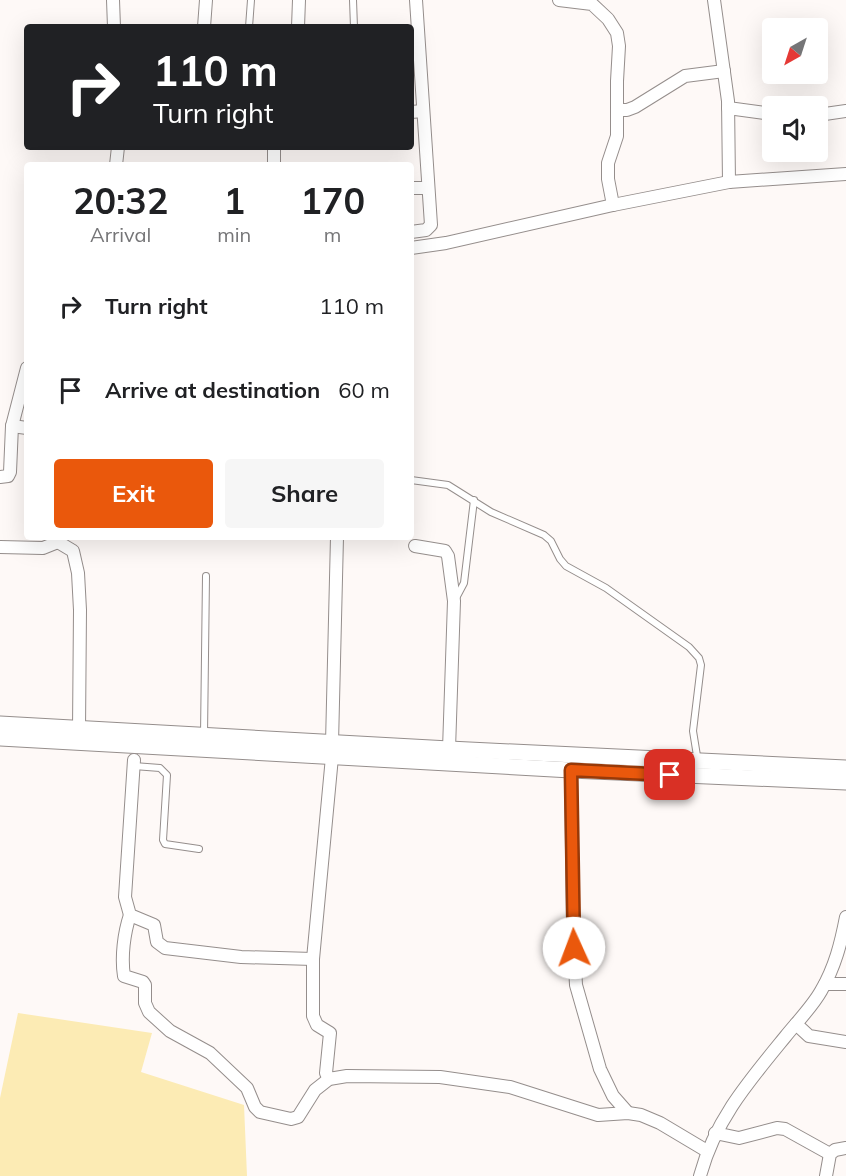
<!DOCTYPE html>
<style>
:root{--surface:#fff;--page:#f6f6f6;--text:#202124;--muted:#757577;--accent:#ea580c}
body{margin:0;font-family:Mulish,sans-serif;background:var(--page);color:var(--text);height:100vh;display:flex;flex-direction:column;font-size:22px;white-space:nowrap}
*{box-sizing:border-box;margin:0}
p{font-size:20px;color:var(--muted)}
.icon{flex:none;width:33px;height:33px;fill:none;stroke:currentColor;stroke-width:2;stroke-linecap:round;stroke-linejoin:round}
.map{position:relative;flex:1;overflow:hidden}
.details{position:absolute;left:24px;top:162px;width:390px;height:378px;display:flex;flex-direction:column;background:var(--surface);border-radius:6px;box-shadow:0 6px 24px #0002}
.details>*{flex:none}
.hud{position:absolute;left:24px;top:24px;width:390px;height:126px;border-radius:6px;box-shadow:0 6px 24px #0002;background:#202124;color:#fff;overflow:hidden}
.needle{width:39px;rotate:219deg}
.tools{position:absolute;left:762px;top:18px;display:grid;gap:12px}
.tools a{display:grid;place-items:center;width:66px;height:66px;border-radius:6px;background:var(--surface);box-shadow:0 6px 24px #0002;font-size:30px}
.pin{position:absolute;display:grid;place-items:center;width:51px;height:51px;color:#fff;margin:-26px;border-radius:12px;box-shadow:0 3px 9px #0006}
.me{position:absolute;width:66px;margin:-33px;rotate:358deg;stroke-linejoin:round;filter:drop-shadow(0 0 4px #0008)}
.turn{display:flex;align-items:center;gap:21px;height:126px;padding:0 30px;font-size:27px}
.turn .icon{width:78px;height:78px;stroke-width:2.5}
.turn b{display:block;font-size:42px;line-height:51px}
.eta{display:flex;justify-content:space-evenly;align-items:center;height:102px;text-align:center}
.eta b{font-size:36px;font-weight:700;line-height:42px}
.cta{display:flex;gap:12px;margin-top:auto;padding:12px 30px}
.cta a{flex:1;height:69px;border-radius:6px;background:var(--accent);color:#fff;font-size:24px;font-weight:700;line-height:69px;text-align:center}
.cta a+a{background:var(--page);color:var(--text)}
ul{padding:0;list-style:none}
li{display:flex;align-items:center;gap:18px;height:84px;padding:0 30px}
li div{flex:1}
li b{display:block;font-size:22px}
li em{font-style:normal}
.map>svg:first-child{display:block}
.green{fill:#fcebb4}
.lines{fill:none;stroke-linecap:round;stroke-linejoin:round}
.service-casing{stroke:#958e8c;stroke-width:8}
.minor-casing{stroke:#958e8c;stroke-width:14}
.tertiary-casing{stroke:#958e8c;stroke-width:17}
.service{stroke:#fff;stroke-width:6}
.minor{stroke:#fff;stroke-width:12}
.tertiary{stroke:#fff;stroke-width:15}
.route-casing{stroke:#983908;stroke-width:15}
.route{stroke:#ea580c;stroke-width:10}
</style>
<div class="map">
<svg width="846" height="1176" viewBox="0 0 846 1176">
<rect width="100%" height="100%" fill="#fef9f7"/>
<polygon class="green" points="18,1013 152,1033 141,1072 244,1105 247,1176 0,1176 0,1098"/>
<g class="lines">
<defs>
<g id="service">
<polyline points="353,0 354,27"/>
<polyline points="249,27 251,0"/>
<polyline points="411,480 448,485 491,512 544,535 551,541 560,559 566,566 606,588 689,647 699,658 701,665 693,731 698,762"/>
<polyline points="456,598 464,583 474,500"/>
<polyline points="204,735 206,576"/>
<polyline points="134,766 160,768 167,775 163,840 165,844 199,849"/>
</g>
<g id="minor">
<polyline points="113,0 114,27"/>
<polyline points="559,0 592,4 608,19 617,33 619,46 617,81 617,136 608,163 608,179 613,205"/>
<polyline points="714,0 728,101 729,182"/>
<polyline points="204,27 206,0"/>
<polyline points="298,27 299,0"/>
<polyline points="728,108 772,114"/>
<polyline points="617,110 627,110 635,107 685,76 724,71"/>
<polyline points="411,112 423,111"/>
<polyline points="818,115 846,111"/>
<polyline points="116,165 118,147"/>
<polyline points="274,165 274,147"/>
<polyline points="411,188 428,188"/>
<polyline points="411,232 426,230 431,225 416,0"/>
<polyline points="411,248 446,243 613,205 729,182 846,174"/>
<polyline points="12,426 27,428"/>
<polyline points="0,477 8,476 10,472 12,426 27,368"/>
<polyline points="55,537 58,542 73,551 78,573 80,610 79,729"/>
<polyline points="415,546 445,551 448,556 454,601 449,749"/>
<polyline points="0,547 43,548 58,542"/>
<polyline points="332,743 337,537"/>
<polyline points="134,760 125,897 130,915 154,925 157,942 165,948 241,957 313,959"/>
<polyline points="571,770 573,930 576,985 600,1069 613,1096 628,1113"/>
<path d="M130,915C124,933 121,957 124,976L143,982L145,985V1003L149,1012L170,1031L210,1053L247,1088L255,1107L260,1112L291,1119L298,1117L315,1090L329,1079L347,1076L440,1077L510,1087L598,1115L628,1113L641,1115L660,1123L707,1151"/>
<polyline points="825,984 846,984"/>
<polyline points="796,1024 809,1036 846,1042"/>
<polyline points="329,1079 326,1073 330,1033 317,1025 313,1016 313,959 332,757"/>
<polyline points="715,1133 739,1138 777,1128 785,1129 830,1154"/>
<path d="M700,1176C715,1120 749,1081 785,1037C797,1022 812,1007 821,991C835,967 841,943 846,917"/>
<polyline points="826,1176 830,1154 835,1150 846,1148"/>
</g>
<g id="tertiary">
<polyline points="0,724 449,749 846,768"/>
<polyline points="0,738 571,770 846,782"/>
</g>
</defs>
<use href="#service" class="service-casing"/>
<use href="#minor" class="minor-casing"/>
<use href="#tertiary" class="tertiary-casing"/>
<use href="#service" class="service"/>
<use href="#minor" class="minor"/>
<use href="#tertiary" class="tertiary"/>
</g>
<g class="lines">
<defs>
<polyline id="route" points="574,948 571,770 670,775"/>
</defs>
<use href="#route" class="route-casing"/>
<use href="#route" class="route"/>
</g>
</svg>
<div class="tools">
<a><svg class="needle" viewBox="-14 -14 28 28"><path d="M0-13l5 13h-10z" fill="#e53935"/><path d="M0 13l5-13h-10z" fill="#757577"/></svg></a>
<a><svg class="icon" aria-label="sound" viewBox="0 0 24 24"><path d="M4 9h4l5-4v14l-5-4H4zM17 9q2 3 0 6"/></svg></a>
</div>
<div class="pin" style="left:670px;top:775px;background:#d93025"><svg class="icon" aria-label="arrive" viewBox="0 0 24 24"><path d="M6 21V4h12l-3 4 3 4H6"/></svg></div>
<svg class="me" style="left:574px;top:948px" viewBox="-20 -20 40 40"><circle r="19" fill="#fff"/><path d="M0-13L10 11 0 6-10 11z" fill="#ea580c"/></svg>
<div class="hud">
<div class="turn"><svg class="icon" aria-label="right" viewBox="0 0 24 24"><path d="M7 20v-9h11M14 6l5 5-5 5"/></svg><div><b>110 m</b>Turn right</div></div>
</div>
<section class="details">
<div class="eta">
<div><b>20:32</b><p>Arrival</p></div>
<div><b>1</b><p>min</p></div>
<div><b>170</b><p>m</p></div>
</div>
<ul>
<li><svg class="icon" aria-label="right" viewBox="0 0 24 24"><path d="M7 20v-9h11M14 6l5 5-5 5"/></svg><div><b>Turn right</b></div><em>110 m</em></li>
<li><svg class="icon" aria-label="arrive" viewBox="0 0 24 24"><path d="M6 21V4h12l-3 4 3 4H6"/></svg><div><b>Arrive at destination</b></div><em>60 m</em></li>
</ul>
<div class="cta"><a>Exit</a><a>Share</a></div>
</section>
</div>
